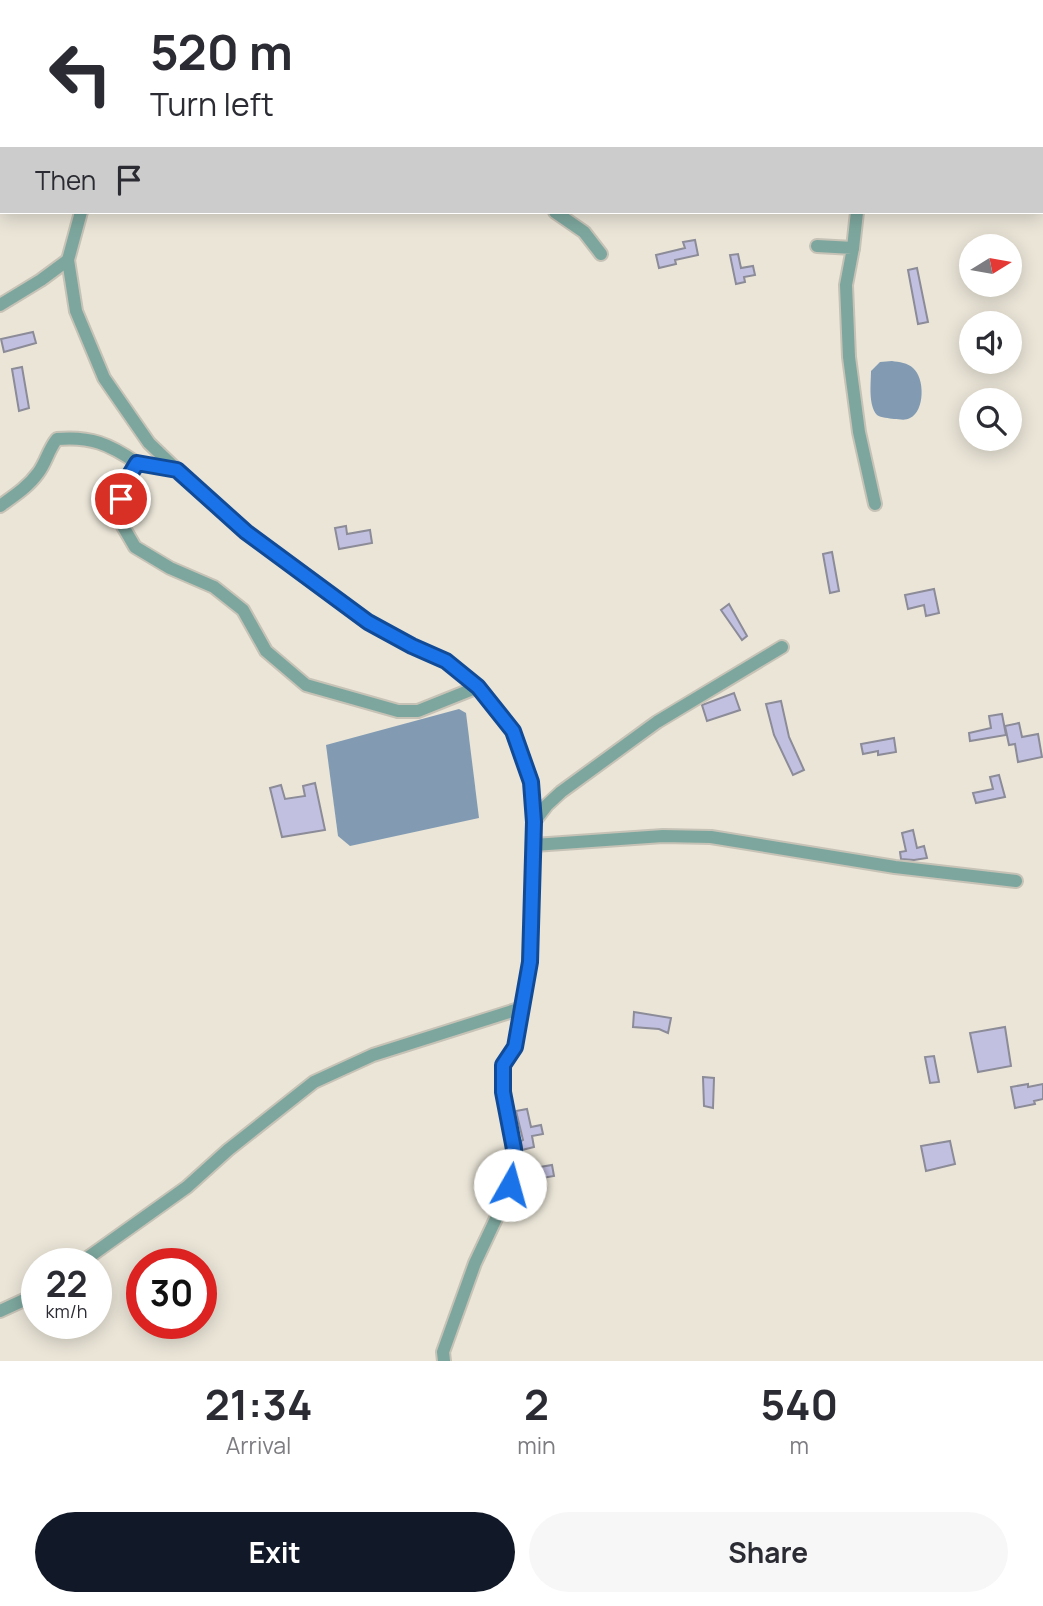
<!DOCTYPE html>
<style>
:root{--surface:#fff;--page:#f7f7f7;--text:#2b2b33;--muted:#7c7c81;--accent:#111827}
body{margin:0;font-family:Manrope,sans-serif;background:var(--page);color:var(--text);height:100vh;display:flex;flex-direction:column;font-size:26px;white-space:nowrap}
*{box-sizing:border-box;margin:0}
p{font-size:23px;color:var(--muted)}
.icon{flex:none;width:38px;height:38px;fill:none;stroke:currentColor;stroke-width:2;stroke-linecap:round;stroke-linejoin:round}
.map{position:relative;height:1361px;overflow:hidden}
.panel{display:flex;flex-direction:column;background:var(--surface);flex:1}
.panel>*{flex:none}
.hud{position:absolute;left:0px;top:0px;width:1043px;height:214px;box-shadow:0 4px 18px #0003;background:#fff;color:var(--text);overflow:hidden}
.needle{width:46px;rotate:79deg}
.buttons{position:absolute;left:959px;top:234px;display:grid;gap:14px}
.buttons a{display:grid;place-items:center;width:63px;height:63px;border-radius:50%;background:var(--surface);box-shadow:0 4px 18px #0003;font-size:35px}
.speed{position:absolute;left:21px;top:1248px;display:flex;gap:14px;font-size:35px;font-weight:700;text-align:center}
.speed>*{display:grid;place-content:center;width:91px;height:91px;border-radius:50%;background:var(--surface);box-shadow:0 4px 18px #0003;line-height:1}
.speed small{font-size:18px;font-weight:400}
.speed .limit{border:10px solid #d22;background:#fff;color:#111}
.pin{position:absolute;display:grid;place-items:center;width:60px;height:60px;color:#fff;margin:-30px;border:4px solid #fff;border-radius:50%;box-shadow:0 2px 7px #0007}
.me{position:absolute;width:77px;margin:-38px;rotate:7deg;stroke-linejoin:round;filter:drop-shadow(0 0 5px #0008)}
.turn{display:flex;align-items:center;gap:24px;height:147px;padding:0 35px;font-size:32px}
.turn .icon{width:91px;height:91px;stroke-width:2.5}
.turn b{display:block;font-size:49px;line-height:60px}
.then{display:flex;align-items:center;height:66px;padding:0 35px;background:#0003;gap:14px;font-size:26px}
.eta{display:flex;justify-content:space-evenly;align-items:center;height:119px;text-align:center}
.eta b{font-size:42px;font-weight:700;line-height:49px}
.action{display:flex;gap:14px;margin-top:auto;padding:14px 35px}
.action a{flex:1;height:80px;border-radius:42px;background:var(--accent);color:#fff;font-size:28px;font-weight:700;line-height:80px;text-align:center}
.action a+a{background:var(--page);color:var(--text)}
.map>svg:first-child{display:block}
.water{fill:#829bb3}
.building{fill:#c2c0e1;stroke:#8c8b98;stroke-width:2}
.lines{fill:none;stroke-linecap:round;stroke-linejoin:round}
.minor-casing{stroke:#c7c2b6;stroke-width:16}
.minor{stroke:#7da79e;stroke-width:12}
.route-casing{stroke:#114b97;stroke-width:18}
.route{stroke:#1a73e8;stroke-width:12}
</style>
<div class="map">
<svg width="1043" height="1361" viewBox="0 0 1043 1361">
<rect width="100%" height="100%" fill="#eae5d7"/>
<g class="water">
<path d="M892,361C899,362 908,363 913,368C925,378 925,411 910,418C905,421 899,419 894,419C889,418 881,418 877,415C868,405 871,383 871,371L880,362Z"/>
<polygon points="459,709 466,713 479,818 350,846 338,836 326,745"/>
</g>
<g class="building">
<polygon points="695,240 698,255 675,260 676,264 659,268 656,255 685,248 683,242"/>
<polygon points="738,254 741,268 753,266 755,275 744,277 745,282 736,284 730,255"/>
<polygon points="917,268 928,322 918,324 908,270"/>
<polygon points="33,332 36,343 4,352 1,339"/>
<polygon points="22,367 29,408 19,411 12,369"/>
<polygon points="346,526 347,534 370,530 372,543 339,549 335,528"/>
<polygon points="832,552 839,591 830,593 823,554"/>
<polygon points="934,589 939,613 926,616 924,605 908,609 905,595"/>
<polygon points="729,604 747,636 742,640 721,610"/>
<polygon points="734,693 740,710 707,721 702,705"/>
<polygon points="781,701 789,737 804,770 793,775 774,735 766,704"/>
<polygon points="1002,714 1006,735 970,741 969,733 991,728 989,716"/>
<polygon points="1019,723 1022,737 1038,734 1042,757 1018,762 1015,744 1009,745 1005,726"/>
<polygon points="894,738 896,752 878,755 878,751 863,754 861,744"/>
<polygon points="999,775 1005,797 976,803 973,793 993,789 990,777"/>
<polygon points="315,783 325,830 282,837 270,788 281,785 285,799 305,796 303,786"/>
<polygon points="913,830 917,848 924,846 927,858 914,860 901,859 900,852 906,851 902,833"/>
<polygon points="634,1012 671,1018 668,1033 659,1029 633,1027"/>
<polygon points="1005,1027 1011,1066 978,1072 970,1033"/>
<polygon points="934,1056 939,1082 930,1083 925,1057"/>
<polygon points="703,1077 714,1078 713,1108 704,1106"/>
<polygon points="1028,1084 1028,1087 1043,1084 1043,1099 1034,1101 1035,1104 1015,1108 1011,1087"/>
<polygon points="527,1109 531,1127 541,1125 543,1134 532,1136 534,1147 522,1150 521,1141 523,1140 516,1111"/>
<polygon points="950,1141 955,1164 926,1171 921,1146"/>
<polygon points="552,1165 554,1176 530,1180 528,1169"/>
</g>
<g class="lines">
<defs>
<g id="minor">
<polyline points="23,0 24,2"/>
<polyline points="262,0 263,2"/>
<polyline points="184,2 185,0"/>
<polyline points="1041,159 1043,159"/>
<polyline points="81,212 68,260 76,311 104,378 149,443 198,490 246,532 324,590 368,622 412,646 446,661 478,687 513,731 531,782 534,822 530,962 515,1047 503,1065 503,1092 509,1117 515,1168 501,1208 475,1263 443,1352 444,1361"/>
<polyline points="555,212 584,232 601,254"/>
<polyline points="817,246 853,248 846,285 849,357 859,432 875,504"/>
<polyline points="853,248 857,212"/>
<polyline points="0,305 41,280 68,260"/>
<polyline points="176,470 137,463 125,483 117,516 135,547 170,568 214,587 243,610 266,651 306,685 398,711 418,711 478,687"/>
<path d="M0,506C14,496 28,487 38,473C46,463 48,450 57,439C91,436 109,444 137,463"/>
<polyline points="534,822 547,805 561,792 657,722 782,647"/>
<polyline points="534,845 663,836 711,837 895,867 1016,881"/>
<polyline points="79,1264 187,1187 228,1150 314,1082 373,1055 522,1008"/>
<polyline points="0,1311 37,1294"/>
</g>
</defs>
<use href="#minor" class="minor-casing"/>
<use href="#minor" class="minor"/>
</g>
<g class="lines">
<defs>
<polyline id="route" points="121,499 125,483 137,463 177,470 246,532 368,622 412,646 446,661 478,687 513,731 531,782 534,822 530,962 515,1047 503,1065 503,1092 514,1149 515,1168 510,1185"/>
</defs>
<use href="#route" class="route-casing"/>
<use href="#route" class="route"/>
</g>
</svg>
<div class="buttons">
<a><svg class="needle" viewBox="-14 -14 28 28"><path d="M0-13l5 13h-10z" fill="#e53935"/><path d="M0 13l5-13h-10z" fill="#7c7c81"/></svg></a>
<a><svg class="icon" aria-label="sound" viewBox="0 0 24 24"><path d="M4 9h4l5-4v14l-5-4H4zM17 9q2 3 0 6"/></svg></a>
<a><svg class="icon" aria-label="search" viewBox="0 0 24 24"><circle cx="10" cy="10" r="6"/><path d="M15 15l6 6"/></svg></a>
</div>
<div class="speed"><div>22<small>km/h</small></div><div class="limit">30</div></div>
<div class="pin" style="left:121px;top:499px;background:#d93025"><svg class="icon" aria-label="arrive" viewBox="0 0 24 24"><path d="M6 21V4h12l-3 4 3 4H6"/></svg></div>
<svg class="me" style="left:510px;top:1185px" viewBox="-20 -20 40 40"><circle r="19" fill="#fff"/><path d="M0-13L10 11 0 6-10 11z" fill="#1a73e8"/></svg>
<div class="hud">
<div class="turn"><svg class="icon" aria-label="left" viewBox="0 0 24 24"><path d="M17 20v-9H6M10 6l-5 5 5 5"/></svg><div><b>520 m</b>Turn left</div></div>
<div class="then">Then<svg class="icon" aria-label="arrive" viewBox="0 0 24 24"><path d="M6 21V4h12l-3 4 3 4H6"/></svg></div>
</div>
</div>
<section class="panel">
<div class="eta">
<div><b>21:34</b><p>Arrival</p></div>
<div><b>2</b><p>min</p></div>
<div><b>540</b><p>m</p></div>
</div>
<div class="action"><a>Exit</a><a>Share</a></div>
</section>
